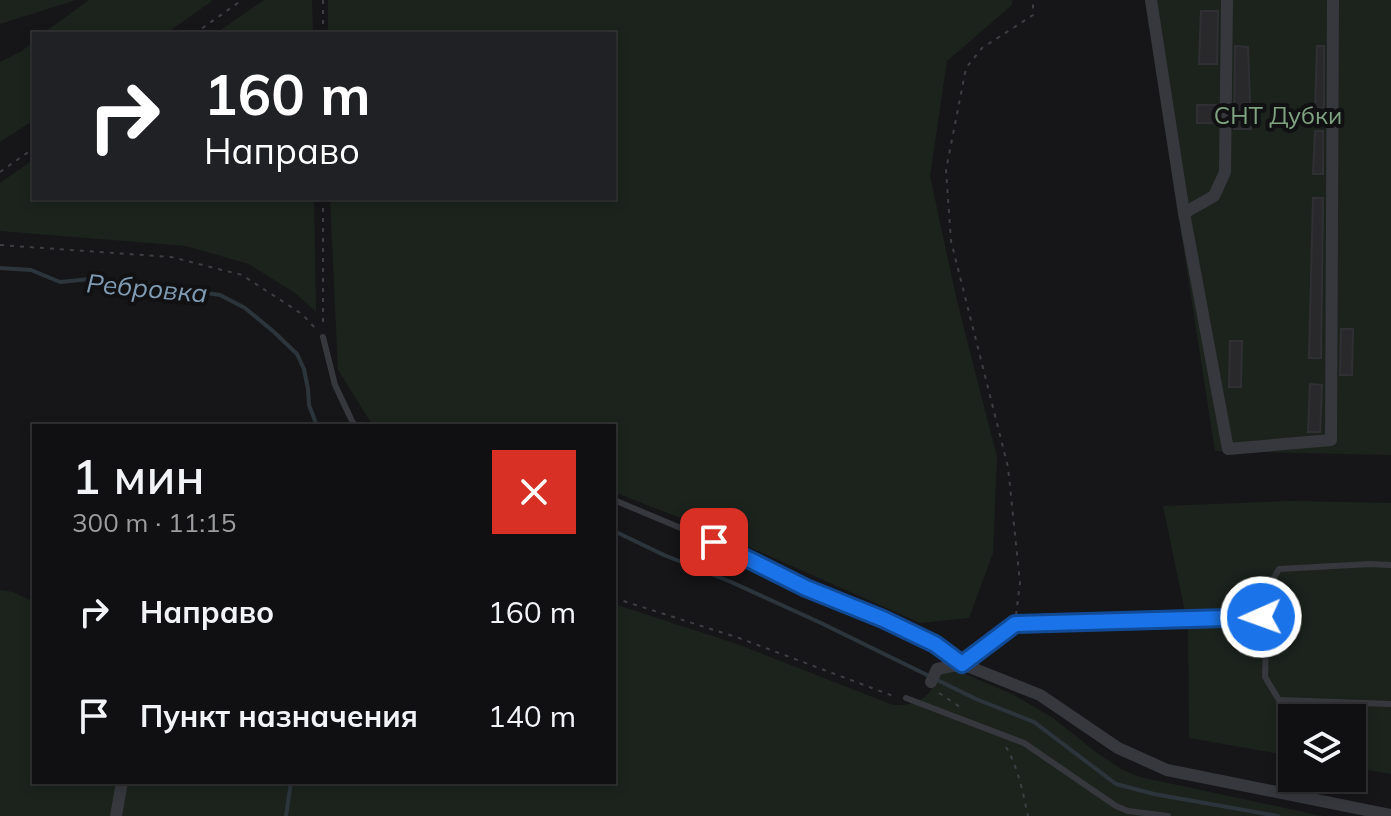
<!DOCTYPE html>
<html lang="ru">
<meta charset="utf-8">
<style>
:root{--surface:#101012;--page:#19191b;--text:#f1f3f6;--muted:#9c9d9f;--line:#303032}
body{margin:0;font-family:Mulish,sans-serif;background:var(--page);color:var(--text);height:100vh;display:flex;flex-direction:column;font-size:30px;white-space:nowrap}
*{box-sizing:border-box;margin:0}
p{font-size:26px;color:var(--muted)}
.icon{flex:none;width:44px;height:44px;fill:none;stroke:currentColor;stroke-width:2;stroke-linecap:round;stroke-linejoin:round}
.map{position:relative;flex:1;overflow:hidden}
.side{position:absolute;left:32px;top:424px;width:584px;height:360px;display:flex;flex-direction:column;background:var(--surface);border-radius:0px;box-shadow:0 4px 12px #0003,0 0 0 2px var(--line)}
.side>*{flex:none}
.guide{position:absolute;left:32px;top:32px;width:584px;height:168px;border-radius:0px;box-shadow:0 4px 12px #0003,0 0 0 2px var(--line);background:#202124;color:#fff;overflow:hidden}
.tools{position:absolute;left:1278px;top:704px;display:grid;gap:16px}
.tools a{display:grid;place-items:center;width:88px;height:88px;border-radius:0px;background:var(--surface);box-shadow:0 4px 12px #0003,0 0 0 2px var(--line);font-size:40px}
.pin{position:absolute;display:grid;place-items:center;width:68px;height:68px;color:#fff;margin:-34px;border-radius:16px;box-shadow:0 4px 12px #0006}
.me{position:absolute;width:88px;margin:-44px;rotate:268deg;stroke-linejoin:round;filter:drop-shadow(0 0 6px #0008)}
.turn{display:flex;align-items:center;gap:28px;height:168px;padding:0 40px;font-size:36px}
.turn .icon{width:104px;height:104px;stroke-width:2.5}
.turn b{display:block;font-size:56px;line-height:68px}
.round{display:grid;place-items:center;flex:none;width:84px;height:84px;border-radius:0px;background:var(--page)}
.summary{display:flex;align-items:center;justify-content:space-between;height:136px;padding:0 40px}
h1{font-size:48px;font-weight:600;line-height:60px}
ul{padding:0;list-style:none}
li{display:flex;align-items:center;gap:24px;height:104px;padding:0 40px}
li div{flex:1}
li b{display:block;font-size:30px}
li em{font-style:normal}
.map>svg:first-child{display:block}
.green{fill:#1c231d}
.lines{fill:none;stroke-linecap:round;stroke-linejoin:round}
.stream{stroke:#2c353c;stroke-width:4}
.building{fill:#29292c;stroke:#303034;stroke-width:2}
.path{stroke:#3d3f44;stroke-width:2;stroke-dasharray:4 6;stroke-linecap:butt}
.service{stroke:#37383d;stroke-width:6}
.minor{stroke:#37383d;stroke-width:12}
.route-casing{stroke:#114b97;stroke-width:20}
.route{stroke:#1a73e8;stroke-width:14}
.labels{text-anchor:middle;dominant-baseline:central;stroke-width:8;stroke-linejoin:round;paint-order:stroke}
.park-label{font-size:24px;fill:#7fa381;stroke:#111113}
.water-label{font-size:26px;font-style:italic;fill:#7f9bb3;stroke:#111113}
</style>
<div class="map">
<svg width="1391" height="816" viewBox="0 0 1391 816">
<rect width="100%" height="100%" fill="#161618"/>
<g class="green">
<polygon points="0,0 76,0 0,24"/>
<polygon points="89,0 212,0 212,1 165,34 42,34"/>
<polygon points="264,0 312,0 313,34 215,34"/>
<polygon points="328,0 1012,0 1012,5 947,61 930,176 957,301 997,457 993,553 969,618 920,623 706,528 614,492 614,426 373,426 338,370 330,198 614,198 614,34 328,34"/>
<polygon points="1145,0 1391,0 1391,455 1215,451"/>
<polygon points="34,41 34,120 0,142 0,62 22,51"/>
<polygon points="34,159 34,198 314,198 316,312 295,293 249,264 186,246 0,231 0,183"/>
<polygon points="1292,501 1391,503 1391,774 1352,767 1352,718 1292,718 1292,756 1189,738 1188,626 1163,506"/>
<path d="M0,590L13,592L34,602V782H614V604L737,644L893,705C919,706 931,697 939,673L956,670L1012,694L1053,718L1096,752L1121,769L1140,777L1322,816H0Z"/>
</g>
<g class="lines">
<g class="stream">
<polyline points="0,268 31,270 60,282 90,279 133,282 220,295 245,308 274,332 297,354 304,369 308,389 309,405 317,426"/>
<polyline points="614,531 664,555 731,582 821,623 976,699 1034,722 1116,784 1154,794 1278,816"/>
<polyline points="286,816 291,782"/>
</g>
</g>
<g class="building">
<polygon points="1201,11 1218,11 1217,64 1199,64"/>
<polygon points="1235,46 1248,47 1251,129 1234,129"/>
<polygon points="1317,46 1324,46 1324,108 1315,108"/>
<rect x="1197" y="105" width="20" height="18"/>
<polygon points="1315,131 1323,131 1323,174 1313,174"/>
<polygon points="1313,198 1323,198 1321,358 1309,358"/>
<polygon points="1341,329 1353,329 1352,375 1340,375"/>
<polygon points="1230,341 1242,341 1241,387 1229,387"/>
<polygon points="1310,384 1322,385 1320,432 1308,432"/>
</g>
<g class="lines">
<g class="path">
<polyline points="323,0 323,34"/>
<polyline points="194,34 242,0"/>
<polyline points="0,172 34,148"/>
<polyline points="323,198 323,328"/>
<polyline points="0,245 171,257 242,275 302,314 318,331"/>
<polyline points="614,598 739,638 896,697"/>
<polyline points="1016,615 1020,583 1008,467 951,241 946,170 966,68 982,48 1033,15 1033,0"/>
<polyline points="939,693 960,707"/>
<path d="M1006,747C1018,767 1023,793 1028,816"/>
</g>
<g class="service">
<polyline points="323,337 335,385 353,423 358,426"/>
<polyline points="614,500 714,542 806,588 883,619 935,644 962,664 1015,624 1261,617 1268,588 1279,569 1370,564 1391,565"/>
<polyline points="1261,617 1266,643 1265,677 1279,700 1391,704"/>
<polyline points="906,698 1024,743 1116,806 1128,811 1168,816"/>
</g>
<g class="minor">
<polyline points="1151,0 1184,213"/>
<polyline points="1227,0 1225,172 1214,196 1184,213 1228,449 1331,440 1333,0"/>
<polyline points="931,682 937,669 962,664 1040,695 1118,748 1167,770 1391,815"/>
<polyline points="116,816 122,782"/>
</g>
</g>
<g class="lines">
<defs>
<polyline id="route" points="714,542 806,588 883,619 935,644 962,664 1015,624 1261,617"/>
</defs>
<use href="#route" class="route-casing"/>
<use href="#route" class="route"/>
</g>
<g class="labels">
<g class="park-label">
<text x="1278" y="115">СНТ Дубки</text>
</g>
<g class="water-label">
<text transform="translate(147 288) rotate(5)">Ребровка</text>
</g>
</g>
</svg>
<div class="tools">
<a><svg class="icon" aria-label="layers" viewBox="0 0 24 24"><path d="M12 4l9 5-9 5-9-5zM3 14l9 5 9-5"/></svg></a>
</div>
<div class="pin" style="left:714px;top:542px;background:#d93025"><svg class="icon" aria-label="arrive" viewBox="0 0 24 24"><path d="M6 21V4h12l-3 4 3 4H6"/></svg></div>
<svg class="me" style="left:1261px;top:617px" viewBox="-20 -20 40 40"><circle r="17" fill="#1a73e8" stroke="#fff" stroke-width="3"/><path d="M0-11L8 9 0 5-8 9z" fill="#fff"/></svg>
<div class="guide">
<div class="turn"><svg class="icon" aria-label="right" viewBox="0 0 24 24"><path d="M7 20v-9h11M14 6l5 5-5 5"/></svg><div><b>160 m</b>Направо</div></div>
</div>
<section class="side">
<div class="summary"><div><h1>1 мин</h1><p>300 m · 11:15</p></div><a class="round" style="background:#d93025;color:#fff"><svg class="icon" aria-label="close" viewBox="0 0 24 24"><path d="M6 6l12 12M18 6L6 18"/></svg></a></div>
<ul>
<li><svg class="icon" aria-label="right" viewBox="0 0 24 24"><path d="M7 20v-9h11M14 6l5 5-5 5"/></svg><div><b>Направо</b></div><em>160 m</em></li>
<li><svg class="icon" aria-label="arrive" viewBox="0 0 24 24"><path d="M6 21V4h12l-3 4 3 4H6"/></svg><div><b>Пункт назначения</b></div><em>140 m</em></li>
</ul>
</section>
</div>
